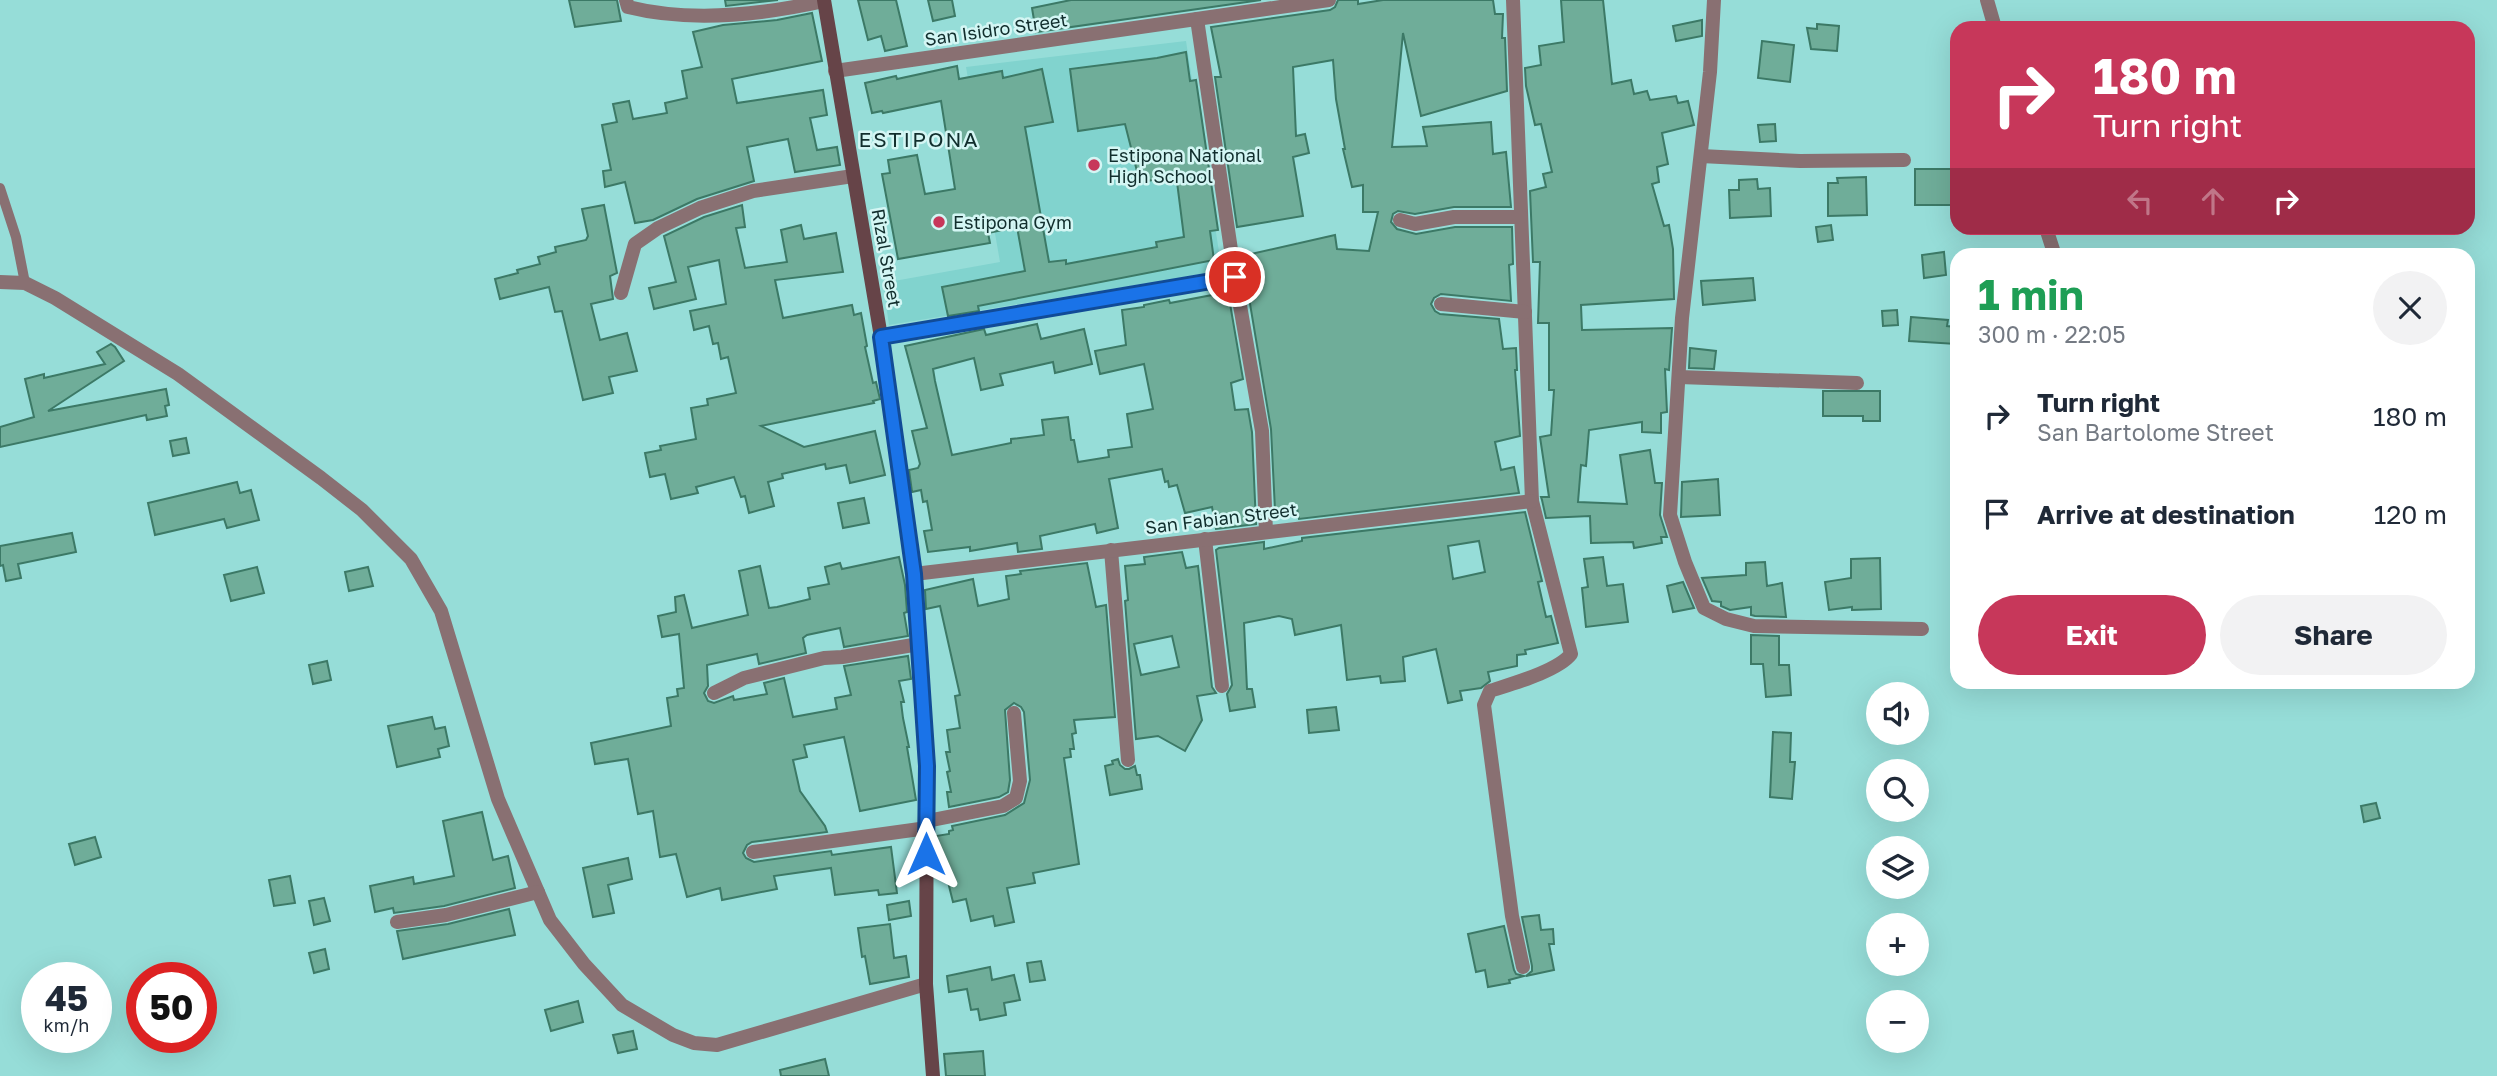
<!DOCTYPE html>
<meta charset="utf-8">
<style>
:root{--surface:#fff;--page:#f2f2f3;--text:#1f2937;--muted:#747a83;--accent:#c7375a}
body{margin:0;font-family:"Golos Text",sans-serif;background:var(--page);color:var(--text);height:100vh;display:flex;flex-direction:column;font-size:26px;white-space:nowrap}
*{box-sizing:border-box;margin:0}
p{font-size:23px;color:var(--muted)}
.icon{flex:none;width:38px;height:38px;fill:none;stroke:currentColor;stroke-width:2;stroke-linecap:round;stroke-linejoin:round}
.map{position:relative;flex:1;overflow:hidden}
.drawer{position:absolute;left:1950px;top:248px;width:525px;height:441px;display:flex;flex-direction:column;background:var(--surface);border-radius:21px;box-shadow:0 7px 28px #0002}
.drawer>*{flex:none}
.hud{position:absolute;left:1950px;top:21px;width:525px;height:214px;border-radius:21px;box-shadow:0 7px 28px #0002;background:#c7375a;color:#fff;overflow:hidden}
.tools{position:absolute;left:1866px;top:682px;display:grid;gap:14px}
.tools a{display:grid;place-items:center;width:63px;height:63px;border-radius:50%;background:var(--surface);box-shadow:0 7px 28px #0002;font-size:35px}
.speed{position:absolute;left:21px;top:962px;display:flex;gap:14px;font-size:35px;font-weight:700;text-align:center}
.speed>*{display:grid;place-content:center;width:91px;height:91px;border-radius:50%;background:var(--surface);box-shadow:0 7px 28px #0002;line-height:1}
.speed small{font-size:18px;font-weight:400}
.speed .limit{border:10px solid #d22;background:#fff;color:#111}
.pin{position:absolute;display:grid;place-items:center;width:60px;height:60px;color:#fff;margin:-30px;border:4px solid #fff;border-radius:50%;box-shadow:0 2px 7px #0007}
.me{position:absolute;width:77px;margin:-38px;rotate:0deg;stroke-linejoin:round;filter:drop-shadow(0 0 5px #0008)}
.turn{display:flex;align-items:center;gap:24px;height:147px;padding:0 28px;font-size:32px}
.turn .icon{width:91px;height:91px;stroke-width:2.5}
.turn b{display:block;font-size:49px;line-height:60px}
.lanes{display:flex;align-items:center;height:66px;padding:0 28px;background:#0003;justify-content:center;gap:35px;direction:ltr}
.lanes .off{opacity:.35}
.round{display:grid;place-items:center;flex:none;width:74px;height:74px;border-radius:37px;background:var(--page)}
.overview{display:flex;align-items:center;justify-content:space-between;height:119px;padding:0 28px}
h1{font-size:42px;font-weight:700;line-height:52px;color:#1e9e55}
.action{display:flex;gap:14px;margin-top:auto;padding:14px 28px}
.action a{flex:1;height:80px;border-radius:42px;background:var(--accent);color:#fff;font-size:28px;font-weight:700;line-height:80px;text-align:center}
.action a+a{background:var(--page);color:var(--text)}
ul{padding:0;list-style:none}
li{display:flex;align-items:center;gap:21px;height:98px;padding:0 28px}
li div{flex:1}
li b{display:block;font-size:26px}
li em{font-style:normal}
.map>svg:first-child{display:block}
.built{fill:#81d3ce}
.building{fill:#6fad99;stroke:#3c7966;stroke-width:2;fill-rule:evenodd}
.lines{fill:none;stroke-linecap:round;stroke-linejoin:round}
.service{stroke:#897072;stroke-width:10}
.minor{stroke:#897072;stroke-width:14}
.secondary{stroke:#664448;stroke-width:14}
.route-casing{stroke:#114b97;stroke-width:18}
.route{stroke:#1a73e8;stroke-width:12}
.poi-dot{fill:#c7375a;stroke:#d4f6f4;stroke-width:2.5}
.labels{text-anchor:middle;dominant-baseline:central;stroke-width:5;stroke-linejoin:round;paint-order:stroke}
.street-label{font-size:18px;fill:#112e2d;stroke:#d4f6f4}
.poi-label{font-size:18px;fill:#112e2d;stroke:#d4f6f4;text-anchor:start}
.quarter-label{font-size:21px;letter-spacing:2px;fill:#112e2d;stroke:#d4f6f4}
</style>
<div class="map">
<svg width="2497" height="1076" viewBox="0 0 2497 1076">
<rect width="100%" height="100%" fill="#96ddd8"/>
<polygon class="built" points="1186,41 1222,271 889,325 883,283 1000,262 966,67"/>
<g class="building">
<polygon points="569,0 617,0 621,21 575,27"/>
<polygon points="725,0 778,0 726,6"/>
<polygon points="858,0 896,0 907,46 885,51 881,36 868,40"/>
<polygon points="928,0 952,0 955,16 933,21"/>
<polygon points="1071,0 1261,0 1036,32 1032,8"/>
<polygon points="1338,0 1358,0 1358,4 1383,0 1493,0 1495,14 1503,14 1502,38 1505,38 1507,91 1421,116 1403,33 1392,147 1427,146 1423,127 1491,122 1493,154 1506,152 1511,207 1454,207 1415,214 1398,211 1393,214 1391,222 1397,229 1416,234 1455,227 1512,227 1513,264 1509,265 1511,301 1441,294 1434,298 1431,304 1435,311 1440,314 1499,319 1503,349 1516,348 1517,370 1515,370 1520,436 1495,442 1501,470 1514,467 1519,493 1299,519 1297,508 1275,510 1271,429 1242,256 1335,235 1337,249 1369,251 1378,212 1363,212 1363,185 1352,187 1343,149 1345,149 1336,99 1333,60 1293,67 1296,136 1305,134 1309,153 1293,157 1303,216 1237,227 1215,77 1221,77 1211,27 1330,10 1335,7"/>
<polygon points="1561,0 1603,0 1612,84 1631,80 1634,94 1647,91 1650,100 1676,96 1678,103 1688,101 1694,125 1662,133 1668,164 1657,167 1659,182 1652,184 1664,226 1669,225 1673,249 1674,299 1581,305 1582,330 1672,328 1669,370 1665,369 1667,412 1661,413 1661,433 1642,432 1642,422 1589,430 1586,466 1581,465 1578,502 1627,504 1620,455 1650,450 1655,483 1662,483 1660,515 1667,537 1661,537 1662,543 1634,548 1633,542 1591,543 1590,516 1546,518 1542,500 1541,497 1549,497 1540,437 1551,435 1554,390 1549,390 1549,323 1538,323 1540,262 1533,262 1530,191 1546,187 1543,174 1552,172 1541,124 1535,125 1526,86 1525,68 1541,65 1539,46 1564,42"/>
<polygon points="812,13 822,61 732,79 737,103 823,90 827,115 810,118 817,150 837,147 840,165 795,172 788,139 747,147 754,181 697,199 653,220 635,223 625,182 605,187 603,171 611,170 602,125 617,122 613,104 629,101 633,119 667,113 665,103 687,98 682,71 702,67 693,32 723,25 777,20"/>
<polygon points="1702,20 1702,36 1676,41 1673,26"/>
<polygon points="1817,24 1839,26 1837,51 1811,49 1807,28 1817,29"/>
<polygon points="1762,41 1794,45 1790,82 1758,78"/>
<polygon points="1186,52 1190,81 1196,80 1218,230 1210,231 1214,260 978,306 979,311 948,316 942,287 1025,271 1017,227 988,233 990,243 898,259 882,174 890,173 888,160 917,155 925,194 955,189 941,101 883,113 882,111 872,113 865,83 896,76 897,79 957,66 959,79 1002,71 1003,78 1042,69 1053,122 1025,127 1049,262 1066,260 1066,264 1157,247 1156,242 1184,237 1176,174 1140,183 1125,124 1078,131 1070,69 1157,58"/>
<polygon points="1775,124 1776,141 1760,142 1758,125"/>
<rect x="1915" y="169" width="41" height="36"/>
<polygon points="1866,177 1867,215 1828,216 1828,183 1838,183 1837,178"/>
<polygon points="1757,179 1758,189 1770,188 1771,216 1730,218 1729,190 1739,190 1739,180"/>
<polygon points="604,205 617,273 610,276 613,299 591,304 600,340 627,333 637,371 609,377 613,393 583,400 562,311 555,312 549,287 500,299 495,279 518,273 517,270 540,264 538,257 556,252 555,247 586,240 588,236 582,209"/>
<polygon points="742,205 745,227 736,228 745,268 787,262 781,230 801,225 804,239 836,233 843,272 775,280 783,318 852,305 854,315 861,313 867,346 865,347 873,383 876,382 880,399 873,401 874,403 761,426 804,447 875,431 885,475 850,483 846,465 826,469 825,464 782,474 783,478 768,482 774,506 749,513 745,496 741,497 734,477 696,487 698,493 671,499 665,474 650,477 645,453 661,450 660,446 696,439 691,408 708,405 707,399 736,393 728,357 721,359 718,343 713,344 709,326 694,330 690,311 726,304 719,260 688,267 696,299 654,309 649,288 676,282 664,236 704,217"/>
<polygon points="1831,225 1833,240 1818,242 1816,227"/>
<polygon points="1944,252 1946,275 1924,278 1922,255"/>
<polygon points="1753,278 1755,300 1703,305 1701,281"/>
<polygon points="1228,292 1243,379 1231,383 1235,410 1248,409 1252,432 1256,524 1216,529 1212,507 1185,513 1177,485 1169,487 1168,481 1165,482 1162,469 1109,479 1118,528 1097,533 1095,524 1040,536 1042,549 1018,552 1017,543 970,551 970,547 928,552 924,531 932,530 927,501 923,502 921,490 912,492 909,470 918,468 920,464 912,431 927,428 905,346 984,329 986,335 1037,324 1041,339 1084,329 1092,364 1055,373 1053,362 1000,374 1003,385 981,390 974,358 933,369 935,381 952,455 1011,443 1011,439 1044,435 1042,420 1068,417 1071,440 1074,440 1078,462 1109,457 1108,450 1132,447 1127,414 1153,409 1144,364 1100,374 1095,351 1126,345 1122,310 1144,307 1144,305 1169,300 1170,303"/>
<polygon points="1897,310 1898,325 1883,326 1882,311"/>
<polygon points="1911,317 1948,320 1947,326 1956,327 1956,344 1909,341"/>
<polygon points="111,344 115,347 124,361 48,411 166,389 169,405 165,406 167,416 147,420 146,415 0,447 0,427 34,417 25,379 44,374 44,378 105,364 97,352"/>
<polygon points="1690,348 1716,351 1714,369 1689,368"/>
<polygon points="1823,391 1880,391 1880,421 1863,421 1863,416 1823,416"/>
<polygon points="186,438 189,453 173,456 170,441"/>
<polygon points="1718,479 1720,515 1681,517 1682,482"/>
<polygon points="237,482 240,493 251,490 259,520 227,528 224,519 155,535 148,503"/>
<polygon points="864,498 869,523 843,528 838,503"/>
<path d="M1525,512L1542,581L1538,582L1546,617L1551,616L1558,643L1525,650L1526,654L1517,655V666L1488,672L1490,681L1481,688L1460,691L1462,700L1448,703L1436,649L1403,657L1405,681L1381,683L1380,676L1347,680L1341,625L1295,635L1292,619L1279,616L1244,623L1247,689H1252L1255,707L1230,711L1227,694L1232,685L1216,550L1219,548L1264,542V549L1302,541V538ZM1479,541L1485,572L1453,579L1448,546Z"/>
<polygon points="72,533 76,552 18,564 21,578 6,581 3,565 0,566 0,546"/>
<path d="M1182,552L1186,568L1198,566L1212,687L1216,693L1197,696L1202,720L1185,751L1158,736L1136,739L1125,601L1128,600L1125,566L1145,564L1144,557ZM1172,636L1179,667L1141,675L1134,644Z"/>
<polygon points="899,557 905,585 907,612 904,613 908,636 844,647 840,628 807,635 803,638 806,653 759,664 757,654 707,665 708,686 704,693 708,701 714,703 733,696 734,700 767,694 764,683 784,678 793,717 837,709 835,698 851,695 844,666 908,656 911,679 899,681 904,702 901,702 903,718 909,747 907,747 916,800 860,811 844,737 804,745 807,757 793,760 800,791 825,826 827,832 752,842 747,845 743,853 746,858 754,862 831,851 832,855 891,847 897,893 879,895 878,890 835,895 831,868 774,876 777,889 722,900 720,888 687,897 676,854 660,857 653,811 638,814 628,759 595,764 591,743 671,726 667,698 678,696 677,689 684,688 679,634 662,637 658,616 676,612 675,597 684,595 692,628 748,615 739,571 760,566 769,608 777,607 810,599 808,588 829,584 825,567 840,563 842,569"/>
<polygon points="1603,557 1607,586 1623,584 1628,622 1586,627 1582,588 1588,587 1584,559"/>
<polygon points="1880,558 1881,609 1852,610 1852,607 1829,610 1825,582 1851,578 1851,559"/>
<polygon points="1765,562 1767,586 1782,583 1786,617 1755,616 1751,615 1751,607 1730,610 1721,606 1721,602 1712,601 1702,578 1746,575 1746,563"/>
<polygon points="1087,563 1096,607 1106,605 1115,717 1074,720 1076,733 1072,734 1074,749 1070,749 1071,757 1064,758 1079,864 1033,873 1035,883 1007,888 1014,922 995,926 993,916 971,921 966,899 953,902 946,874 939,875 936,836 949,834 949,831 953,830 952,826 1005,815 1024,803 1030,780 1024,712 1021,707 1014,703 1005,710 1010,780 1008,792 999,797 949,807 947,792 951,792 947,772 950,771 946,752 950,752 947,730 960,728 955,696 960,695 940,606 926,609 925,590 973,579 978,606 1009,599 1006,576 1021,574 1020,571"/>
<polygon points="257,567 264,593 231,601 224,575"/>
<polygon points="368,567 373,586 349,591 345,572"/>
<polygon points="1683,582 1694,608 1673,612 1667,586"/>
<polygon points="1751,635 1779,636 1779,665 1789,665 1791,695 1766,697 1763,664 1751,664"/>
<polygon points="327,661 331,680 313,684 309,665"/>
<polygon points="1336,707 1339,730 1309,733 1307,710"/>
<polygon points="432,717 435,729 445,727 449,746 438,749 440,757 397,767 388,726"/>
<polygon points="1773,732 1791,733 1790,762 1795,762 1792,799 1770,797"/>
<polygon points="1118,759 1120,765 1125,769 1129,769 1135,766 1137,775 1140,775 1142,789 1110,795 1105,766 1113,764 1112,761"/>
<polygon points="2376,803 2380,818 2364,822 2361,806"/>
<polygon points="482,812 493,860 508,856 515,888 444,906 394,913 393,908 375,912 370,886 413,877 414,884 454,876 443,821"/>
<polygon points="95,837 101,857 75,865 69,844"/>
<polygon points="628,858 632,879 608,885 614,913 593,917 583,868"/>
<polygon points="290,876 295,903 274,906 269,880"/>
<polygon points="324,898 330,921 314,925 309,901"/>
<polygon points="909,901 911,916 889,920 887,905"/>
<polygon points="509,909 515,935 403,959 397,931 448,924"/>
<polygon points="1539,915 1541,930 1553,929 1554,944 1549,944 1554,970 1526,976 1532,971 1532,966 1522,917"/>
<polygon points="890,924 894,958 906,956 909,977 870,984 865,956 862,957 858,928"/>
<polygon points="1504,926 1514,970 1516,974 1524,976 1509,980 1510,983 1488,987 1485,970 1476,972 1468,934"/>
<polygon points="325,949 329,969 314,973 309,953"/>
<polygon points="1041,961 1045,980 1030,982 1027,963"/>
<polygon points="990,967 992,980 1014,975 1020,1000 1004,1003 1006,1015 980,1020 978,1009 971,1010 967,989 949,992 947,976"/>
<polygon points="578,1001 583,1022 551,1031 545,1010"/>
<polygon points="633,1031 637,1049 618,1053 613,1035"/>
<polygon points="983,1051 985,1076 946,1076 944,1054"/>
<polygon points="825,1059 829,1076 781,1076 780,1070"/>
</g>
<g class="lines">
<polyline class="service" points="0,188 16,237 25,283"/>
<g class="minor">
<path d="M626,0L628,7C692,23 761,15 824,1"/>
<path d="M1513,0L1532,501L1571,654C1558,671 1511,684 1490,691L1484,705L1512,916L1523,967"/>
<polyline points="1714,0 1710,72 1682,318 1670,515 1685,562 1704,608 1726,619 1754,626 1922,629"/>
<polyline points="1987,0 1995,28"/>
<polyline points="1197,19 1235,277 1262,431 1266,532"/>
<polyline points="835,71 1329,0"/>
<polyline points="1701,156 1800,161 1904,160"/>
<polyline points="1400,220 1415,224 1454,217 1521,217"/>
<polyline points="2046,228 2055,256"/>
<polyline points="0,282 25,283 55,298 178,374 321,478 362,510 411,559 441,611 498,799 550,920 584,964 622,1005 673,1035 694,1043 717,1045 926,984"/>
<polyline points="621,293 635,244 658,228 700,208 753,191 853,176"/>
<polyline points="1441,304 1525,312"/>
<polyline points="881,337 1235,277"/>
<polyline points="1679,377 1857,383"/>
<polyline points="1205,539 1222,686"/>
<polyline points="1111,550 1128,760"/>
<polyline points="914,574 1532,501"/>
<polyline points="714,693 744,678 824,658 842,657 919,644"/>
<polyline points="927,821 1003,806 1016,798 1020,781 1014,713"/>
<polyline points="753,852 927,828"/>
<polyline points="397,922 446,915 538,892"/>
</g>
<polyline class="secondary" points="824,0 881,337 914,574 927,766 926,984 933,1076"/>
</g>
<g class="lines">
<defs>
<polyline id="route" points="926,854 927,766 914,574 881,337 1235,277"/>
</defs>
<use href="#route" class="route-casing"/>
<use href="#route" class="route"/>
</g>
<g class="poi-dot">
<circle cx="1094" cy="165" r="7"/>
<circle cx="939" cy="222" r="7"/>
</g>
<g class="labels">
<g class="street-label">
<text transform="translate(996 29) rotate(-8)">San Isidro Street</text>
<text transform="translate(887 258) rotate(80)">Rizal Street</text>
<text transform="translate(1221 518) rotate(-7)">San Fabian Street</text>
</g>
<g class="poi-label">
<text x="1108" y="155">Estipona National<tspan x="1108" dy="21">High School</tspan></text>
<text x="953" y="222">Estipona Gym</text>
</g>
<g class="quarter-label">
<text x="919" y="139">ESTIPONA</text>
</g>
</g>
</svg>
<div class="tools">
<a><svg class="icon" aria-label="sound" viewBox="0 0 24 24"><path d="M4 9h4l5-4v14l-5-4H4zM17 9q2 3 0 6"/></svg></a>
<a><svg class="icon" aria-label="search" viewBox="0 0 24 24"><circle cx="10" cy="10" r="6"/><path d="M15 15l6 6"/></svg></a>
<a><svg class="icon" aria-label="layers" viewBox="0 0 24 24"><path d="M12 4l9 5-9 5-9-5zM3 14l9 5 9-5"/></svg></a>
<a>+</a>
<a>−</a>
</div>
<div class="speed"><div>45<small>km/h</small></div><div class="limit">50</div></div>
<div class="pin" style="left:1235px;top:277px;background:#d93025"><svg class="icon" aria-label="arrive" viewBox="0 0 24 24"><path d="M6 21V4h12l-3 4 3 4H6"/></svg></div>
<svg class="me" style="left:926px;top:854px" viewBox="-20 -20 40 40"><path d="M0-17L14 15 0 8-14 15z" fill="#1a73e8" stroke="#fff" stroke-width="4"/></svg>
<div class="hud">
<div class="turn"><svg class="icon" aria-label="right" viewBox="0 0 24 24"><path d="M7 20v-9h11M14 6l5 5-5 5"/></svg><div><b>180 m</b>Turn right</div></div>
<div class="lanes"><svg class="icon off" aria-label="left" viewBox="0 0 24 24"><path d="M17 20v-9H6M10 6l-5 5 5 5"/></svg><svg class="icon off" aria-label="ahead" viewBox="0 0 24 24"><path d="M12 20V5M6 11l6-6 6 6"/></svg><svg class="icon" aria-label="right" viewBox="0 0 24 24"><path d="M7 20v-9h11M14 6l5 5-5 5"/></svg></div>
</div>
<section class="drawer">
<div class="overview"><div><h1>1 min</h1><p>300 m · 22:05</p></div><a class="round"><svg class="icon" aria-label="close" viewBox="0 0 24 24"><path d="M6 6l12 12M18 6L6 18"/></svg></a></div>
<ul>
<li><svg class="icon" aria-label="right" viewBox="0 0 24 24"><path d="M7 20v-9h11M14 6l5 5-5 5"/></svg><div><b>Turn right</b><p>San Bartolome Street</p></div><em>180 m</em></li>
<li><svg class="icon" aria-label="arrive" viewBox="0 0 24 24"><path d="M6 21V4h12l-3 4 3 4H6"/></svg><div><b>Arrive at destination</b></div><em>120 m</em></li>
</ul>
<div class="action"><a>Exit</a><a>Share</a></div>
</section>
</div>
